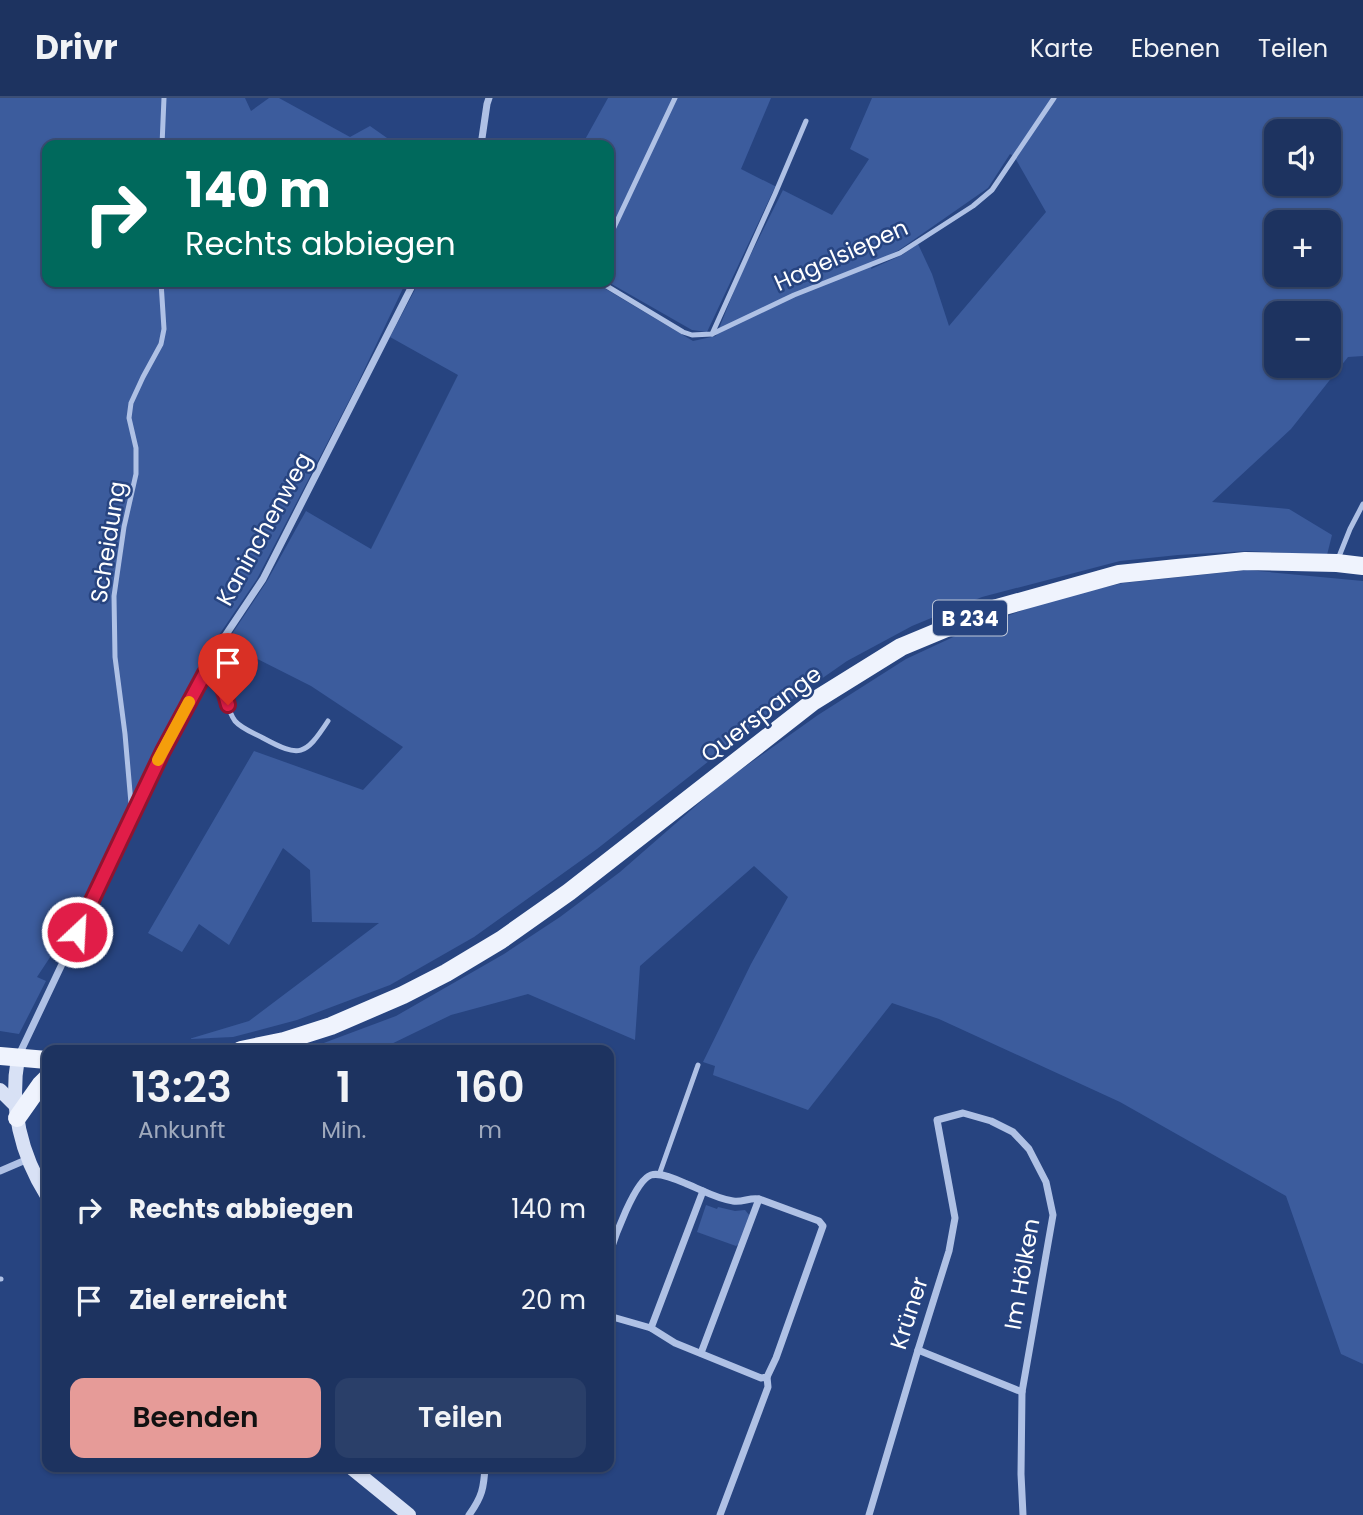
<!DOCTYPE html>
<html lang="de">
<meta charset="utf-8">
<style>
:root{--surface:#1d3360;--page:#2a3f69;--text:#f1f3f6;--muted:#a0aabd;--line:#3b4e75;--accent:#e69b98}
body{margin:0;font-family:Poppins,sans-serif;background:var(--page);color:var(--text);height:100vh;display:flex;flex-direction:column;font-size:26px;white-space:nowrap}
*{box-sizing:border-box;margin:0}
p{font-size:23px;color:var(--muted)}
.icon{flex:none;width:38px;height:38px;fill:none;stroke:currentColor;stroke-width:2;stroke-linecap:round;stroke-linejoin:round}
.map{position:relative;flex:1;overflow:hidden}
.side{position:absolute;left:42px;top:947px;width:572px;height:427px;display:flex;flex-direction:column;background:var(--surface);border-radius:14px;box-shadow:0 2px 5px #0004,0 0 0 2px var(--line)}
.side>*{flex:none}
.hud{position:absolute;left:42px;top:42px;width:572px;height:147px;border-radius:14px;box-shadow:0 2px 5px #0004,0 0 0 2px var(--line);background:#00695c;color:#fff;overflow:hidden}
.buttons{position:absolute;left:1264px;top:21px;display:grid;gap:14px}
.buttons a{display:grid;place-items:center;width:77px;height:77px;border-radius:14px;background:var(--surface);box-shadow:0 2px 5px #0004,0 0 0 2px var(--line);font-size:35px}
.pin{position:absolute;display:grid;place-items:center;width:60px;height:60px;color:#fff;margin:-72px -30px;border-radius:50% 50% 50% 0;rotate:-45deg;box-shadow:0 0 7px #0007}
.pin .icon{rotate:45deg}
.me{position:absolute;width:77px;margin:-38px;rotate:25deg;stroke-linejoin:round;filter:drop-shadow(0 0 5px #0008)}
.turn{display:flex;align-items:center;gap:24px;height:147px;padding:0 28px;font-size:32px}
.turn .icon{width:91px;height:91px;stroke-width:2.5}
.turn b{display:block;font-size:49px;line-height:60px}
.eta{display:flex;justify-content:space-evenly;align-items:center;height:119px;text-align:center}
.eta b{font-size:42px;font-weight:600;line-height:49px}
.action{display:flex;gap:14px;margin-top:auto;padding:14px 28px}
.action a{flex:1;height:80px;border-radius:14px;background:var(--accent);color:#111;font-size:28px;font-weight:600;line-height:80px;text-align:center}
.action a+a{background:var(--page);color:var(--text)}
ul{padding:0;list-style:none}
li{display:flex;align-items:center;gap:21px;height:91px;padding:0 28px}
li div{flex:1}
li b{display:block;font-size:26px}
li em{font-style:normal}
header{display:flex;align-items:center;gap:42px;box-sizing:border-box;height:98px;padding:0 35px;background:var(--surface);border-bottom:2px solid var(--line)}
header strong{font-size:33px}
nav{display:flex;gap:38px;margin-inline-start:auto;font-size:24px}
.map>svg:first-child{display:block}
.green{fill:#3c5c9d;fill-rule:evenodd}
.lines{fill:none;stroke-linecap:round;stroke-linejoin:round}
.lane{stroke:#afc1e5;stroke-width:5}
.street{stroke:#afc1e5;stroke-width:7}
.secondary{stroke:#d8e1f5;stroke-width:14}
.primary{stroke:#eff3fd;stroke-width:18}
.route-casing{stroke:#92132f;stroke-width:18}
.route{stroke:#e11d48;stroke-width:12}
.slow{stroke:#f59e0b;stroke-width:12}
.labels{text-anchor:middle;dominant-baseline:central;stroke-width:5;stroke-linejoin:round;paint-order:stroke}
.shield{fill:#274480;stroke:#bec7d9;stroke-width:2}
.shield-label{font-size:21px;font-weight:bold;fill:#fff}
.street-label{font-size:23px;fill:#fff;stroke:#274480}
</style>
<header>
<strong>Drivr</strong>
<nav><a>Karte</a><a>Ebenen</a><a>Teilen</a></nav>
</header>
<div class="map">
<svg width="1363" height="1417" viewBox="0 0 1363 1417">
<rect width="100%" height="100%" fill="#274480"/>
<g class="green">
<polygon points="0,0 245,0 251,13 269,0 279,0 350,39 370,28 397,47 47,47 47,184 406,184 355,291 257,481 217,540 72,826 37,879 46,883 19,936 0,933"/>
<path d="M608,0H771L741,71L832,117L869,61L850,51L872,0H1363V258L1348,259L1291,331L1212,404L1289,411L1332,437L1327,457L1248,453L1178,457L1120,463L982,499L912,528L847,563L751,630L597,751L474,839L390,887L297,922L233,939L189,941L249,923L379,825L312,824L310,772L283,750L229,847L199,826L182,854L148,835L254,653L363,692L403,649L311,588L226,545L267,483L306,413L371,451L458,277L390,239L419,184H594L693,243L716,238L740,178L783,92L775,89L707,234L692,232L608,184L609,47H582ZM1276,33H1328V86H1276ZM1010,56L1014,58L1046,114L949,228L932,176L918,146L902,157L871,171L873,165L899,152L988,90ZM1276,124H1328V177H1276ZM1276,215H1328V268H1276Z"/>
<polygon points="1247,472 1363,483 1363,1266 1341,1256 1286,1098 1120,1004 939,921 892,905 808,1012 713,977 715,968 703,964 751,866 788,799 754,768 640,868 635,942 528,896 451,917 379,952 305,952 396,918 504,856 560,819 620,774 722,685 818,617 906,561 964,534 1050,502 1123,485"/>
<polygon points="706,1107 717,1111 718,1109 735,1113 745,1112 750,1118 739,1146 736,1148 697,1134"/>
</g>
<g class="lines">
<g class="lane">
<polyline points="162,47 164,0"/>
<polyline points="609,140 675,0"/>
<polyline points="600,184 683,234 692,237 712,236 794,197 900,155 973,108 992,92 1054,0"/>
<polyline points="712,236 775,96 806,23"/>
<polyline points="1338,461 1350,431 1363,406"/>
<path d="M205,574C232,586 221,603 235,623C242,631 254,635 263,640C300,660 305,658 328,623"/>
<polyline points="132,717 125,636 115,559 114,498 124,429 136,376 136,350 129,320 131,305 143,279 161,246 164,231 161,184"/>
<polyline points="659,1077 698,967"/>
<polyline points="0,1181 1,1181"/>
</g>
<g class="street">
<polyline points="481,47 487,6 489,0"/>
<polyline points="18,959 163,653 223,541 263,481 414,184"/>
<polyline points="0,1073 28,1061"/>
<path d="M609,1157C614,1141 635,1082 651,1077C661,1074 678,1082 687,1086C702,1092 717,1101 733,1103C742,1105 750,1099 759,1101L819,1123L823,1128L776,1260L767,1279L761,1280L675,1245L651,1230L609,1218"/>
<polyline points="651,1230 703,1093"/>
<polyline points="918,1252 1022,1294"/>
<polyline points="701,1255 759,1101"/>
<path d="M469,1417C482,1399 484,1390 485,1368"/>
<polyline points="720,1417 768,1289 767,1279"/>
<polyline points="869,1417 918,1252 949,1153 955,1120 937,1022 963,1015 991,1023 1013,1034 1029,1051 1046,1084 1053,1117 1022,1294 1021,1376 1023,1417"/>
</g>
<g class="secondary">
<path d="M18,960C9,1008 21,1057 47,1098"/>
<polyline points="0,992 14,1006"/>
<polyline points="349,1368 409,1417"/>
</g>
<g class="primary">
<polyline points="241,952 284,943 331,928 403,897 446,875 501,842 569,794 814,603 901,549 990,512 1119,476 1245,463 1337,465 1363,468"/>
<polyline points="0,958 47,962"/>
<polyline points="17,1020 41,986 47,980"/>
</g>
</g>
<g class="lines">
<defs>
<path id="route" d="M77,834L163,653L205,575C221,581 224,591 228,607"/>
</defs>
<use href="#route" class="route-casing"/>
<use href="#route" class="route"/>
<polyline class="slow" points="158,662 189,604"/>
</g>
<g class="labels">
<rect class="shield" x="933" y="502.5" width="74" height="35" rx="5"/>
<g class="shield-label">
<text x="970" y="520">B 234</text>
</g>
<g class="street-label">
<text transform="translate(841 157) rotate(-24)">Hagelsiepen</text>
<text transform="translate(264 431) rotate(-61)">Kaninchenweg</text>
<text transform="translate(108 444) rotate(-81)">Scheidung</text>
<text transform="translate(761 616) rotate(-37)">Querspange</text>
<text transform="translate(1022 1176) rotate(-80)">Im Hölken</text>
<text transform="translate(909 1215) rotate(-72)">Krüner</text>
</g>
</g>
</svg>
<div class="buttons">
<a><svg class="icon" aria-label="sound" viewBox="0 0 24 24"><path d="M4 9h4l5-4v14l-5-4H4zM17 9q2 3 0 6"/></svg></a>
<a>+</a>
<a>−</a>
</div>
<div class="pin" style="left:228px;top:607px;background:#d93025"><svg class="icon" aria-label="arrive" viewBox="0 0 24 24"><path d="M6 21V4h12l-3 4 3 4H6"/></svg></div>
<svg class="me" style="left:77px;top:834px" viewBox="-20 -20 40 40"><circle r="17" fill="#e11d48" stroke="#fff" stroke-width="3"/><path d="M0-11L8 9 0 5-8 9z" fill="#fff"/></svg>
<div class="hud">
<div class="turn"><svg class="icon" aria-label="right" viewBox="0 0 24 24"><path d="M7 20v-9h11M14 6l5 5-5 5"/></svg><div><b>140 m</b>Rechts abbiegen</div></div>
</div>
<section class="side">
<div class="eta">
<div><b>13:23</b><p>Ankunft</p></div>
<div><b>1</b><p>Min.</p></div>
<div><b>160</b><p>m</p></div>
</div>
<ul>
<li><svg class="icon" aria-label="right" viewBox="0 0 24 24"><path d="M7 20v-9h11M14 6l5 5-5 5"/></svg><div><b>Rechts abbiegen</b></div><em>140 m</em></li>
<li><svg class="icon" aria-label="arrive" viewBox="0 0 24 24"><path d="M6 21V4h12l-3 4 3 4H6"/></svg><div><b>Ziel erreicht</b></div><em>20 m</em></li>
</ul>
<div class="action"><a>Beenden</a><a>Teilen</a></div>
</section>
</div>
